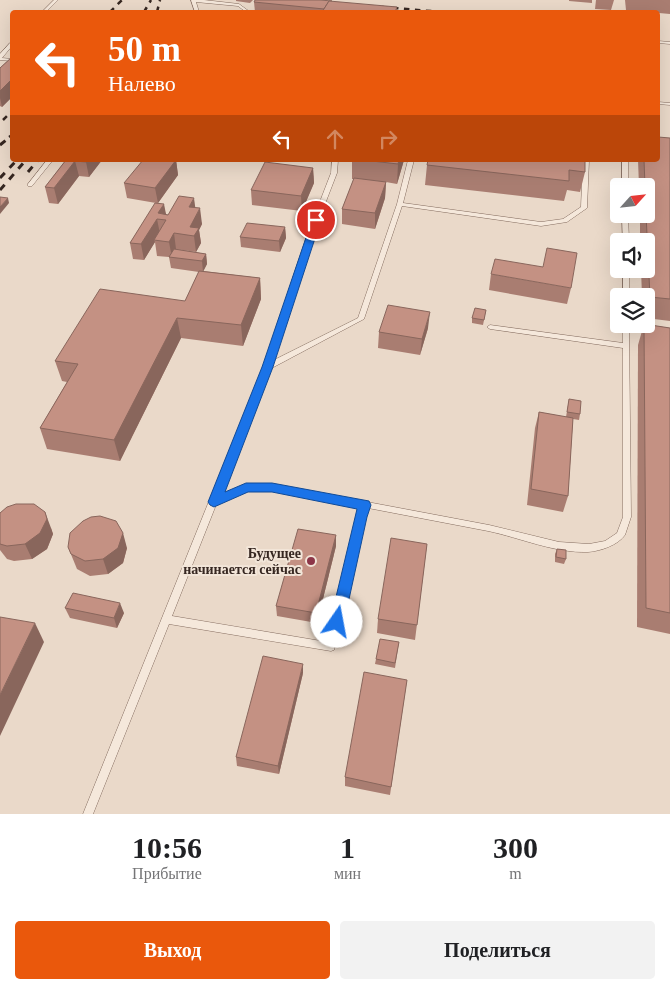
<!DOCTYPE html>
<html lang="ru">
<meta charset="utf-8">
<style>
:root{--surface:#fff;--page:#f2f2f2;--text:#202124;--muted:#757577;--accent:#ea580c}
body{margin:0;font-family:Georgia,serif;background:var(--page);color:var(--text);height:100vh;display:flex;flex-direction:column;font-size:19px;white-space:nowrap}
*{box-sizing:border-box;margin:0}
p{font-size:16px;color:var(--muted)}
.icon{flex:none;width:28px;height:28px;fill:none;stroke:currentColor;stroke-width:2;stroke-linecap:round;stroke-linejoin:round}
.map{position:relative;height:814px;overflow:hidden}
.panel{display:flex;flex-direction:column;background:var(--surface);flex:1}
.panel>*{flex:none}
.guide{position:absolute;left:10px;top:10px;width:650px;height:152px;border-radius:5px;box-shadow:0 5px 20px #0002;background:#ea580c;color:#fff;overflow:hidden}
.needle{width:32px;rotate:63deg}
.buttons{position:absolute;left:610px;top:178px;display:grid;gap:10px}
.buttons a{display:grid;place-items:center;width:45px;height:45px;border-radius:5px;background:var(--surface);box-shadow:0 5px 20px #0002;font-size:25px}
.pin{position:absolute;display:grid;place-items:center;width:42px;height:42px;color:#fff;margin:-21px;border:2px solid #fff;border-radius:50%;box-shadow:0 1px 5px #0007}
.me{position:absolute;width:55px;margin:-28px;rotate:12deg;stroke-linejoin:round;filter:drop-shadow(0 0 4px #0008)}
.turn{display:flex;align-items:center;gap:18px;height:105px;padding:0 15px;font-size:22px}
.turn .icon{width:65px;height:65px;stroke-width:2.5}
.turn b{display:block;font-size:35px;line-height:42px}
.lanes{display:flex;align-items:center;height:48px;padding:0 15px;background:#0003;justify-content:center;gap:25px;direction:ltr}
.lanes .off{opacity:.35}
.eta{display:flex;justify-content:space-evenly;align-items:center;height:85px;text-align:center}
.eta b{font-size:30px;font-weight:600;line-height:35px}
.primary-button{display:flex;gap:10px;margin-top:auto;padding:10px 15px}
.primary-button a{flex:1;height:58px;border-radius:5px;background:var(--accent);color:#fff;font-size:20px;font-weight:600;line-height:58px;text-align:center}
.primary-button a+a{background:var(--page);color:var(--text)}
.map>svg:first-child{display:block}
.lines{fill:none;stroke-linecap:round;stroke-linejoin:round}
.service-casing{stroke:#846c5f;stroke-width:1}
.service{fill:#f5e8db;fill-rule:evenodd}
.rail-far1{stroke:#362721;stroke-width:2.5;stroke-dasharray:5.5 5.5;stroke-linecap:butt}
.rail{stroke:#362721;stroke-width:3;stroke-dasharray:7 7;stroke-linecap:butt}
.wall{fill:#a97d71}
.shaded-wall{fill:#89665c}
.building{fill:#c49183;stroke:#89665c}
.route{fill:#1a73e8;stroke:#114b97}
.poi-dot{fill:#8d3648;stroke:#f2e5d8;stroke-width:2}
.labels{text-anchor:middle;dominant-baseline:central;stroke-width:4;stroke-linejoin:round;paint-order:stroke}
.poi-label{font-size:14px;font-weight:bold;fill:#362721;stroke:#f2e5d8;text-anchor:end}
</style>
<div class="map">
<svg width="670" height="814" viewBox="0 0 670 814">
<rect width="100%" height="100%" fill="#ead9c9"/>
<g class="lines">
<defs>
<g id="service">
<polygon points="54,0 58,0 46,12 42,12"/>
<polygon points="191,0 204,0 239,4 250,12 246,12 238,6 196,2 199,12 195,12"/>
<polygon points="658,41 670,42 670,44 658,43"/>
<polygon points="10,43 12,43 12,46 2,58 12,59 12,61 0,60 0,54"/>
<polygon points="658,102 670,103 670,105 658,104"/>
<polygon points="47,160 53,160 32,186 28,186 28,184"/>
<path d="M332,160H338L337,173L313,235L272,361L358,318L397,204L408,160H414L403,203L541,222L563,219L581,207L583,160H589L587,208L567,222L541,226L402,206L364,319L270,369L219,496L246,485L272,484L489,525L559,542L589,544L605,541L617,533L623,517V348L490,329L487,327L490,325L623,343V324H629L670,332V336L629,329L631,517L625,535C618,545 601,551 588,552C554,553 521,538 488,531C448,523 408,516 368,508L364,517L334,650L331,651L169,624L93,814H83L263,367L307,235L331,173ZM272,490L360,507L356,517L327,642L172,616L216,505L247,491Z"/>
<rect x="622" y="160" width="6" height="26"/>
<polygon points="622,214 628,214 629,241 623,241"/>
<rect x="623" y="269" width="6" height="27"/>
</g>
</defs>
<use href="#service" class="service-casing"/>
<use href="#service" class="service"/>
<g class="rail-far1">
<polyline points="382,7 442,12"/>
<polyline points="110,12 122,0"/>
<polyline points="144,12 151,0"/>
<polyline points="157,12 160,0"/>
<polyline points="3,120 12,111"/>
<polyline points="9,137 12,135"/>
</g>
<g class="rail">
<polyline points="0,145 11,136"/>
<polyline points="28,172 38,160"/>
<polyline points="0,178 15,162"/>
<polyline points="0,190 26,160"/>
</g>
</g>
<g class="wall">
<polygon points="236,0 253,0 250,3 236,1"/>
<polygon points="569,0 592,0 592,3 569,1"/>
<polygon points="596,0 614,0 611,10 595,9"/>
<polygon points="625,0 670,0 670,14 626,10"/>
<polygon points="254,2 397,7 397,12 255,12"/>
<polygon points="12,57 12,97 2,107 0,106 0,68"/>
<polygon points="670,138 670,321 646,318 646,296 642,296 641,269 646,269 646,241 640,241 640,214 646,214 646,186 639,186 638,160 658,160"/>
<polygon points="66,160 102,160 89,177 79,176 58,204 49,203 45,187"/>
<polygon points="176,160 178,175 158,203 166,214 168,215 195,208 202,224 199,230 201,243 196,252 176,249 206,254 207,264 203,271 260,278 261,299 243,346 181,338 120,461 47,449 40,428 67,382 62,381 55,361 185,301 199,272 171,268 169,257 157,256 155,242 144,260 133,259 130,243 156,203 127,198 124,183"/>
<polygon points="352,160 404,160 397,184 386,182 385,198 375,229 342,224 342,209 354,179 352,179"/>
<polygon points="585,160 585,172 580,192 567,190 564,201 425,185 427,165"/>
<polygon points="313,168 314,183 302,211 252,205 251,190"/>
<polygon points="285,227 286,238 280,252 241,247 240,237"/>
<polygon points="491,274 571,288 567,304 489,290"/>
<polygon points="486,310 483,325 472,323 472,318"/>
<polygon points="644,324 670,328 670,634 637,627 638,345"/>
<polygon points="428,328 420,355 378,348 379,332"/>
<polygon points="569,399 580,414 579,420 573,419 568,496 563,512 527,505 535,428 539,412 566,417"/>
<polygon points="0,513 51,528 53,534 47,549 32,559 14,561 7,559 0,550"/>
<polygon points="336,535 336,546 317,623 277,616 276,606"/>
<polygon points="427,544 415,640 377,633 378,619"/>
<polygon points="68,547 127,548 123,563 108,574 90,576 77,569"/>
<polygon points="557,549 566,559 564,564 555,562 555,554"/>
<polygon points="65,608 124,613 117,628 70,618"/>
<polygon points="399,642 395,668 375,664 376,659"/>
<polygon points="303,673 279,774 237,766 236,757"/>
<polygon points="407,680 390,795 345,786 345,777"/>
</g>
<g class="shaded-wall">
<polygon points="12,79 12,97 2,107 0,98 0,91"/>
<polygon points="87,160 102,160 89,177 86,162"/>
<polygon points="176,160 178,175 158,203 155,188"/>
<polygon points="399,160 404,160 397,184 398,164"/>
<polygon points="75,161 79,176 58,204 54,188"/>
<polygon points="313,168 314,183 302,211 301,196"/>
<polygon points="386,182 385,198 375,229 375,213"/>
<polygon points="8,198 9,203 0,214 0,207"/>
<polygon points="194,198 196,213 189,207"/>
<polygon points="164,204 167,219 158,213"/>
<polygon points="200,208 202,224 199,230 201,243 196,252 194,236 190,227"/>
<polygon points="157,219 160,234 154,240 155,242 144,260 141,244"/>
<polygon points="285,227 286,238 280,252 279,241"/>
<polygon points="174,233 176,249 172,258 169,242"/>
<polygon points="206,254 207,264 203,272 202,261"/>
<polygon points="260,278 261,299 243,346 241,325"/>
<polygon points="430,312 428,328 420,355 422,339"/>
<polygon points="177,318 181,338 120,461 114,440"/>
<polygon points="45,512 51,528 53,534 47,549 32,559 25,544"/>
<polygon points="123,533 127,548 123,563 108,574 103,559"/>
<polygon points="336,535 336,546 317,623 316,613"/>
<polygon points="120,603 124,613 117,628 114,618"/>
<polygon points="35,623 44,642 0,736 0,695"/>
<polygon points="303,664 303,673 279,774 278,766"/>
</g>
<g class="building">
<polygon points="255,0 320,0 332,1 329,1 324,9 254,2"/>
<polygon points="329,1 397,7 395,12 322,12"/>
<polygon points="12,57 12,79 0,91 0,68"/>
<polygon points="658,137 670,138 670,299 650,297 646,214 646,186 645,186 644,160 658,160"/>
<polygon points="66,160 87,160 86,162 75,161 54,188 45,187"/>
<polygon points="143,160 176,160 155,188 124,183"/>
<polygon points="363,160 399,160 398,164"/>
<polygon points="428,160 585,160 585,172 569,170 569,181 427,165"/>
<polygon points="265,162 313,168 301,196 251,190"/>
<polygon points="354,178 386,182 375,213 342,209"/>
<polygon points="179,196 194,198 189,207 200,208 190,227 199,228 194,236 174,233 169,242 154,240 166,220 157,219 141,244 130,243 155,203 164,204 158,213 168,215"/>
<polygon points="0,197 8,198 0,207"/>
<polygon points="247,223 285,227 279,241 240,237"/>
<polygon points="547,248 577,253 571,288 491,274 495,259 543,267"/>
<polygon points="174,249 206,254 202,261 169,257"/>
<polygon points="199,271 260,278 241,325 177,318 114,440 40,428 78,364 55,361 100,289 185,301"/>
<polygon points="388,305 430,312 422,339 379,332"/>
<polygon points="475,308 486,310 484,320 472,318"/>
<polygon points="644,324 670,328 670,613 646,608"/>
<polygon points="569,399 581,401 580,414 567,412"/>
<polygon points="539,412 573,418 568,496 531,489"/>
<polygon points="16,504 34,504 45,512 47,519 40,533 25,544 7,546 0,544 0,513 7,507"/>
<polygon points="100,516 116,521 123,533 118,548 103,559 85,561 71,554 68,547 70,533 83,521 91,517"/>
<polygon points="298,529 336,535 316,613 276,606"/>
<polygon points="391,538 427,544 417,625 378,619"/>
<polygon points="557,549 566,550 566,559 556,557"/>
<polygon points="73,593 120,603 114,618 65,608"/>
<polygon points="0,617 35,623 0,695"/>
<polygon points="380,639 399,642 395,663 376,659"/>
<polygon points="263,656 303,664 278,766 236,757"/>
<polygon points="364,672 407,680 391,787 345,777"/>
</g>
<polygon class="route" points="316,217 321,220 273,367 225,492 246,483 272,483 369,501 371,505 367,517 344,622 342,626 337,628 332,626 330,622 357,509 272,492 248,492 214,507 210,505 208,502 262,367 312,220"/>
<circle class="poi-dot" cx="311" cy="561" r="5"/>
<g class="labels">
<g class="poi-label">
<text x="301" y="553">Будущее<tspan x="301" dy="16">начинается сейчас</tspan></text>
</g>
</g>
</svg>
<div class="buttons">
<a><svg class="needle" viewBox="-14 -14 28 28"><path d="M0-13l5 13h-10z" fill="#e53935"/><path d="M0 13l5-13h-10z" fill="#757577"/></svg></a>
<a><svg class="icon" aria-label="sound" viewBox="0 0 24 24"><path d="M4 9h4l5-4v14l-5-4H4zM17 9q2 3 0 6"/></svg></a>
<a><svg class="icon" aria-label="layers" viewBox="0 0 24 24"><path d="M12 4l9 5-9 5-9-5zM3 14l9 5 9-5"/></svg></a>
</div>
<div class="pin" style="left:316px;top:220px;background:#d93025"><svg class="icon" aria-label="arrive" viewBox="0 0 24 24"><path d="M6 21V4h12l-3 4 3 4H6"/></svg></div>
<svg class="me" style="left:337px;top:622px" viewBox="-20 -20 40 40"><circle r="19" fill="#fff"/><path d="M0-13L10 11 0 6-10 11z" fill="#1a73e8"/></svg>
<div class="guide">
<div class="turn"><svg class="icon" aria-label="left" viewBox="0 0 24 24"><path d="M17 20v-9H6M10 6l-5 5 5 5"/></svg><div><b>50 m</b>Налево</div></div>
<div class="lanes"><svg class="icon" aria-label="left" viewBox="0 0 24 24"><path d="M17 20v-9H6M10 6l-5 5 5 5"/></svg><svg class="icon off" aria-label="ahead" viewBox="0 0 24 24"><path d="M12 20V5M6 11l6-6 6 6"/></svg><svg class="icon off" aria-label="right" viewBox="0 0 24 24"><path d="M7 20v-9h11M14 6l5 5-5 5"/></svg></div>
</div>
</div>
<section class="panel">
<div class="eta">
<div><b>10:56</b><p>Прибытие</p></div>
<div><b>1</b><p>мин</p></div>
<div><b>300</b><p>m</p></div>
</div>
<div class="primary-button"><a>Выход</a><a>Поделиться</a></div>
</section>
